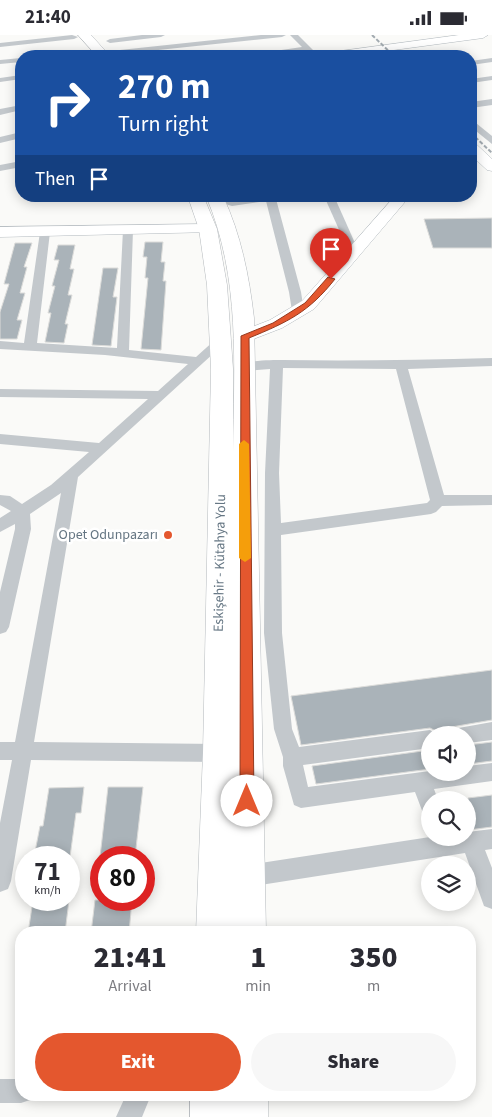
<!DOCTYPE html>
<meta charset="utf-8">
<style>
:root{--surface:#fff;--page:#f7f7f7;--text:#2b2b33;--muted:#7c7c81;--accent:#e4572e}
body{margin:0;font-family:"Source Sans 3",sans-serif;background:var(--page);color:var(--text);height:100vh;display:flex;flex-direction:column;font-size:19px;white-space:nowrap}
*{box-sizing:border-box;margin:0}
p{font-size:16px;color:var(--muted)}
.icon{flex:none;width:28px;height:28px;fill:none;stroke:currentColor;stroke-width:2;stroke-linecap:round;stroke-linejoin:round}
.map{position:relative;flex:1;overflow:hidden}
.panel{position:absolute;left:15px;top:891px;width:461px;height:175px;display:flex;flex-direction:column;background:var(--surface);border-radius:20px;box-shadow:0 2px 12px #0003}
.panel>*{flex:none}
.top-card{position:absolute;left:15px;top:15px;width:462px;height:152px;border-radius:20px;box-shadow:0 2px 12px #0003;background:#1a4fa0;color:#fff;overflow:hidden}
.buttons{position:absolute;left:421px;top:691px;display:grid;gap:10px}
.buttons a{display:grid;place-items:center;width:55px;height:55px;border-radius:50%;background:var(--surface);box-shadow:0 2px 12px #0003;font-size:25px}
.speed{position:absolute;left:15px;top:811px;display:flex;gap:10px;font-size:25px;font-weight:700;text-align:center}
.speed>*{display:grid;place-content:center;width:65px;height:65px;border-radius:50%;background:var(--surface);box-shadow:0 2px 12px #0003;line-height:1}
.speed small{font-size:12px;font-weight:400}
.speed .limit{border:8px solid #d22;background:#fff;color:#111}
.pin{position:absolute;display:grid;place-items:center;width:42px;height:42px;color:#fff;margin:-51px -21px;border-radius:50% 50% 50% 0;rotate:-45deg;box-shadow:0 0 5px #0007}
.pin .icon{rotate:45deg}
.me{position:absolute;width:55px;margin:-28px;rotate:0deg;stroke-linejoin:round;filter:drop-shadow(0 0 4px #0008)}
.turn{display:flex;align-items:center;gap:18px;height:105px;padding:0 20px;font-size:22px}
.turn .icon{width:65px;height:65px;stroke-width:2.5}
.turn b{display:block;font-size:35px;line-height:42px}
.then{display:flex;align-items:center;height:48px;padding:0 20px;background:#0003;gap:10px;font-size:19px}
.eta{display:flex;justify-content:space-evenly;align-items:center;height:85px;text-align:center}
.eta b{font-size:30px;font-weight:800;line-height:35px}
.primary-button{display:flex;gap:10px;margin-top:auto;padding:10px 20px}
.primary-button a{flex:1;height:58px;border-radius:30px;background:var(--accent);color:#fff;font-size:20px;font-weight:800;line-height:58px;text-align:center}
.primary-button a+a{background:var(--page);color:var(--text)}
.status{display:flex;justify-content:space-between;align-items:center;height:35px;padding:0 25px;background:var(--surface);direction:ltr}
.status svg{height:14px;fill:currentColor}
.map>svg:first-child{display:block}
.building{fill:#aab3b9;stroke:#dcdcda}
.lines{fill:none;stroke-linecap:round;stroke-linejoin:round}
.secondary-casing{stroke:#b3babf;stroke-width:1}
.highway-casing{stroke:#b4b9bd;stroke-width:1}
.street{fill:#c3c8cc;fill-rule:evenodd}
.secondary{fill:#fff;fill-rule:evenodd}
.highway{fill:#fff;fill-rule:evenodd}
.rail{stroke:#a2aab0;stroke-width:2;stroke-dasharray:4 2;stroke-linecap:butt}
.route{fill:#e4572e;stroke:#94391e}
.slow{fill:#f59e0b}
.poi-dot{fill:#e4572e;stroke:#fff;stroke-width:2}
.labels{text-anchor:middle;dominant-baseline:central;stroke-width:5;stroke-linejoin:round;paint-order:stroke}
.poi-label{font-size:14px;fill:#657683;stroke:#fff;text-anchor:end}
.street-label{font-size:14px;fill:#657683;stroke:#fff}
</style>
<div class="status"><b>21:40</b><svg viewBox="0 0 49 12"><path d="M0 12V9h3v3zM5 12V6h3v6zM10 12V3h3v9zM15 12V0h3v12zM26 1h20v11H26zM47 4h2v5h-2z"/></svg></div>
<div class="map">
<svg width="492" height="1082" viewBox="0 0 492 1082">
<rect width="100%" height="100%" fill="#fafaf8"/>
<g class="building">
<polygon points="492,183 492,213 433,213 424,184"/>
<polygon points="145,207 163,207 161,227 165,227 163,246 166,246 161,315 141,314 148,243 145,243 147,222 143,222"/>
<polygon points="15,208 32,208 24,232 27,232 20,258 25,258 17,285 22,285 17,304 0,304 0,277 9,249 4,249"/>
<polygon points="58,210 75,210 70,234 74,234 68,260 72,260 65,289 68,289 64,308 45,307 51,278 48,278 55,251 52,251 59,225 54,225"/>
<polygon points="103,233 118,233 113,262 117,262 111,311 92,310"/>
<polygon points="492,635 492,685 434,695 430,693 301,710 291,661"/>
<polygon points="492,707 492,726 468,729 468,710"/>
<polygon points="430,715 430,734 316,749 312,731"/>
<polygon points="84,752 81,778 76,778 70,822 34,822 40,791 43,791 49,753"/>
<polygon points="108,752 143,752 135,822 100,822"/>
<polygon points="492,760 492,792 468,795 468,763"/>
<polygon points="33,865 69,865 65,898 28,898"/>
<polygon points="95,865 132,865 129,898 91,898"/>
</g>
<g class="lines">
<defs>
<g id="secondary">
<polygon points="459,0 488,0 483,3 349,21 320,21 326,18"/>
<polygon points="471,108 476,109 492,124 492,136 487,135 471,120"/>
<polygon points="395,161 410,161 314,274 282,293 251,305 245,306 239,305 236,301 239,297 270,285 302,266"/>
<polygon points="208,189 213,191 216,194 213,197 0,202 0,192"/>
</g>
<g id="highway">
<polygon points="78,0 91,0 110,21 97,21"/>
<path d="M191,161H203L205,165L217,194L227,250L233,334V417C234,331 241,243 206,161H223C241,200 249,240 254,283L266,898H196L203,718L211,334L207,250L199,194L189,165Z"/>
<rect x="190" y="1060" width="78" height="22"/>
</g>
</defs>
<use href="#secondary" class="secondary-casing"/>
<use href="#highway" class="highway-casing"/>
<g class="street">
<polygon points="72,0 78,2 74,4 0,12 0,8"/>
<polygon points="142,0 165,0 161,2 110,8 106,6 110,4"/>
<polygon points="261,0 286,0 282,2 120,19 116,17 120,15"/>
<polygon points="290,0 298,0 316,18 316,21 310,21 305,16 269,21 250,21 254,19 302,12"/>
<polygon points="88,16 92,18 91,20 52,21 56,19"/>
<polygon points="21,23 21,27 0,29 0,25"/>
<polygon points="492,23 492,27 471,30 471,26"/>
<polygon points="21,40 21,44 0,47 0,43"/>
<polygon points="492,41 492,45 471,48 471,44"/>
<polygon points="492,64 492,70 471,73 471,67"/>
<polygon points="21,70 21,75 0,80 0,74"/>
<polygon points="471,84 492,101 492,109 471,92"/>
<polygon points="21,97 21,103 0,108 0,102"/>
<polygon points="21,126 21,132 0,136 0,130"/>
<polygon points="219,161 229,161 233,165 256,161 280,161 276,164 301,257 304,276 302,279 294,279 292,276 289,257 266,166 232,171 222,168"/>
<polygon points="324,161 334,161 359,217 358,219 354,220 349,217"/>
<polygon points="128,192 133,195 129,315 196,322 216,304 224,304 226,307 78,442 34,707 219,709 226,712 229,718 226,724 219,727 31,725 11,846 8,854 0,857 0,788 12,725 0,725 0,707 15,707 61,458 30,479 31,494 9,592 6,597 0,599 0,557 15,494 15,489 0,497 0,483 11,476 0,470 0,460 10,461 22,469 51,450 89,417 0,409 0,399 99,408 148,364 0,362 0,354 158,356 188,329 105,320 0,314 0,306 24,308 40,197 45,194 50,197 37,308 117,313 123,195"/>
<path d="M492,323V331L408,334L444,460H492V470L442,471L436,477L431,479L281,500L282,598L292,694L299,712L430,695L438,700H430V713L303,730L308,752L430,736L468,738V731L492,728V746L434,754L438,765H430V781L423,778L415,757L301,773L294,770L283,731V722L274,694L264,598L265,438L270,334L244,336L238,332C243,325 272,325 282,325C352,326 422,325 492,323ZM283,333L396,334L430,465L427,468L281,488L279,438Z"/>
<polygon points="492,687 492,705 468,708 468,700 451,700 453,694"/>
<polygon points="492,794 492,814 485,815 492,833 492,874 484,871 465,818 247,852 240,848 236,841 240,834 247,830 430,802 468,802 468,797"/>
<polygon points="0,1044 21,1044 21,1060 32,1060 30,1065 21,1068 0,1068"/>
<polygon points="126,1060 151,1060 142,1082 116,1082"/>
</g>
<use href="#secondary" class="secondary"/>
<use href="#highway" class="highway"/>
<g class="rail">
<polyline points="372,0 394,21"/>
<polyline points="471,98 492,118"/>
</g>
</g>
<path class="route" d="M328,242L335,244C309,277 288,287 249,303L254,766L252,770L247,772L242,770L240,766L241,301L273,288L305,268Z"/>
<polygon class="slow" points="244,405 249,409 251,523 245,527 239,523 239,409"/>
<circle class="poi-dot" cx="168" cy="500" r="5"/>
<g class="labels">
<g class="poi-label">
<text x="158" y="500">Opet Odunpazarı</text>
</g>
<g class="street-label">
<text transform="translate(220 528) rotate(-89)">Eskişehir - Kütahya Yolu</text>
</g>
</g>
</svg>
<div class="buttons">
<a><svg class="icon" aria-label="sound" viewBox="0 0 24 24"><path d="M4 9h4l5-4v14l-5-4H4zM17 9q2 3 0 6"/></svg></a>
<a><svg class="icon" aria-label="search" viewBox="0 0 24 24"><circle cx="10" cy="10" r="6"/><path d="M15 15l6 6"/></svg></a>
<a><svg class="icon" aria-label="layers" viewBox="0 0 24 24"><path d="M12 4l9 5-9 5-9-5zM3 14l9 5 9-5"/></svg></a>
</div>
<div class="speed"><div>71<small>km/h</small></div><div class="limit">80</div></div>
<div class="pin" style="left:331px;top:244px;background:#d93025"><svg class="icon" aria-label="arrive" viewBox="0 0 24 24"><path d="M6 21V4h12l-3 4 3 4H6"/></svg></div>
<svg class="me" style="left:247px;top:766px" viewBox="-20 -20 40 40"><circle r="19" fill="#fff"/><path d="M0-13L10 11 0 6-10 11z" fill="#e4572e"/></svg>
<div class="top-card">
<div class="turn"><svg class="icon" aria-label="right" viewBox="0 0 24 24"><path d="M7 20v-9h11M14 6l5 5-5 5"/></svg><div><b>270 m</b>Turn right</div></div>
<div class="then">Then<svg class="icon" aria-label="arrive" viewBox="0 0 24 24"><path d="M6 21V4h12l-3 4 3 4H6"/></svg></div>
</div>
<section class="panel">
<div class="eta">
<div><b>21:41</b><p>Arrival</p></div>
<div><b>1</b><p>min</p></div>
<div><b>350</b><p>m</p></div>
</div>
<div class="primary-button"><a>Exit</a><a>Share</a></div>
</section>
</div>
